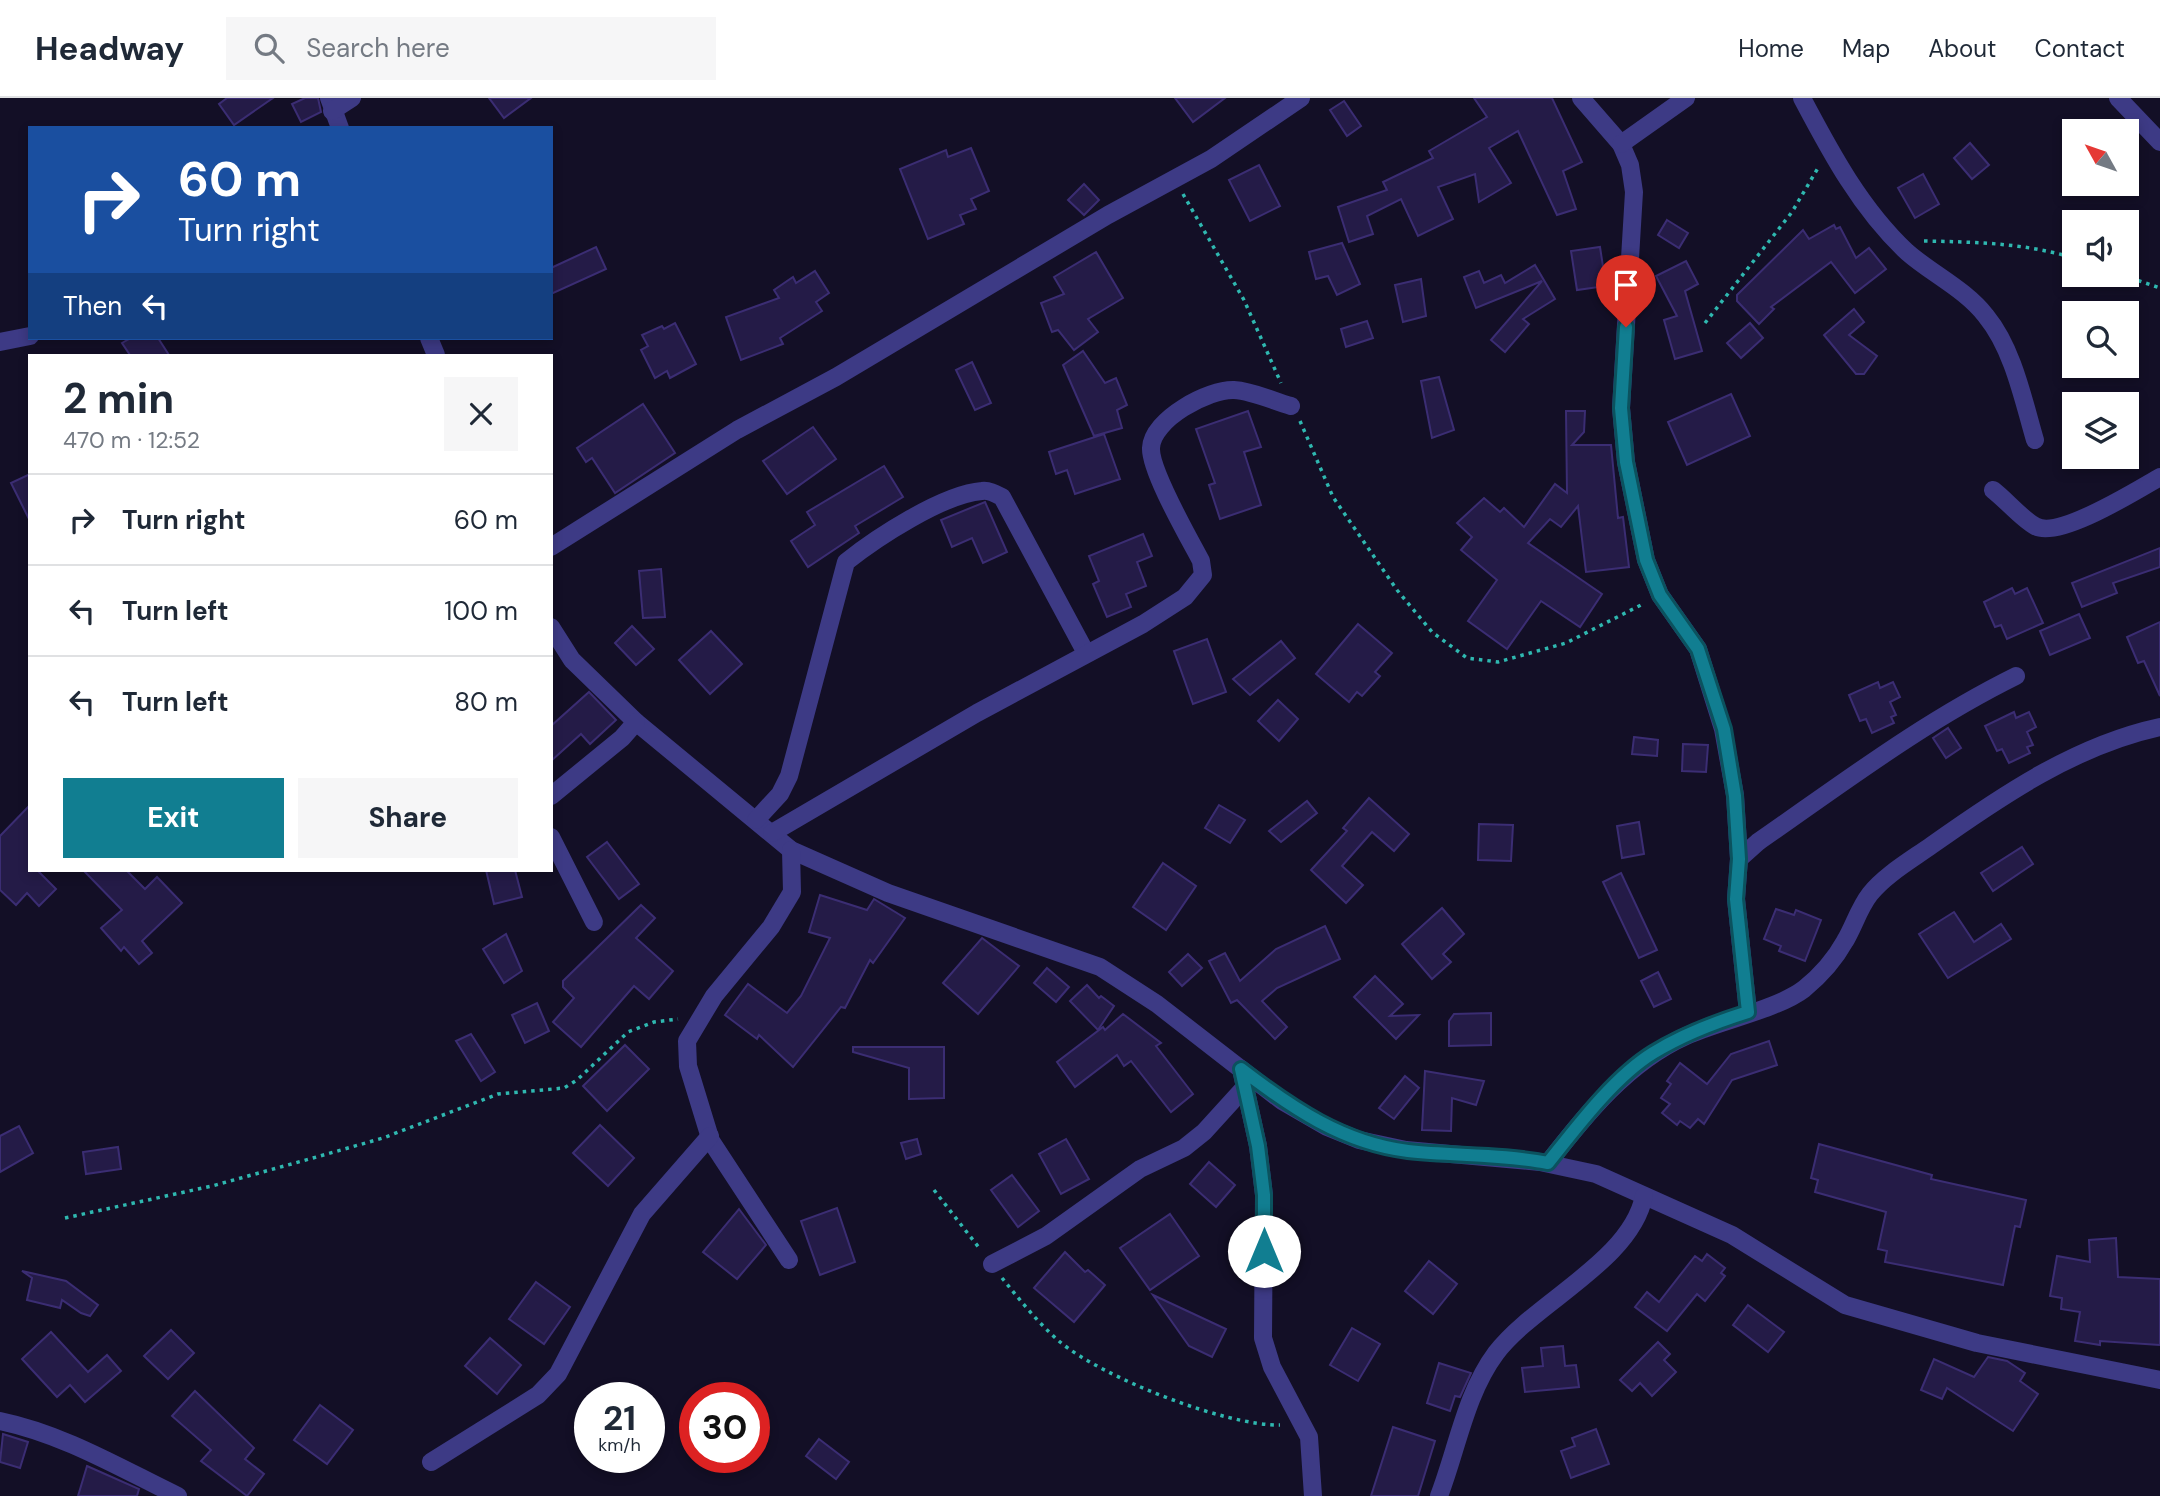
<!DOCTYPE html>
<meta charset="utf-8">
<style>
:root{--surface:#fff;--page:#f6f6f7;--text:#1f2937;--muted:#747a83;--line:#e0e1e3;--accent:#117e91}
body{margin:0;font-family:"DM Sans",sans-serif;background:var(--page);color:var(--text);height:100vh;display:flex;flex-direction:column;font-size:26px;white-space:nowrap}
*{box-sizing:border-box;margin:0}
p{font-size:23px;color:var(--muted)}
.icon{flex:none;width:38px;height:38px;fill:none;stroke:currentColor;stroke-width:2;stroke-linecap:round;stroke-linejoin:round}
.map{position:relative;flex:1;overflow:hidden}
.drawer{position:absolute;left:28px;top:256px;width:525px;height:518px;display:flex;flex-direction:column;background:var(--surface);border-radius:0px;box-shadow:0 4px 10px #0003}
.drawer>*{flex:none}
.hud{position:absolute;left:28px;top:28px;width:525px;height:214px;border-radius:0px;box-shadow:0 4px 10px #0003;background:#1a4fa0;color:#fff;overflow:hidden}
.needle{width:46px;rotate:310deg}
.controls{position:absolute;left:2062px;top:21px;display:grid;gap:14px}
.controls a{display:grid;place-items:center;width:77px;height:77px;border-radius:0px;background:var(--surface);box-shadow:0 4px 10px #0003;font-size:35px}
.speed{position:absolute;left:574px;top:1284px;display:flex;gap:14px;font-size:35px;font-weight:700;text-align:center}
.speed>*{display:grid;place-content:center;width:91px;height:91px;border-radius:50%;background:var(--surface);box-shadow:0 4px 10px #0003;line-height:1}
.speed small{font-size:18px;font-weight:400}
.speed .limit{border:10px solid #d22;background:#fff;color:#111}
.pin{position:absolute;display:grid;place-items:center;width:60px;height:60px;color:#fff;margin:-72px -30px;border-radius:50% 50% 50% 0;rotate:-45deg;box-shadow:0 0 7px #0007}
.pin .icon{rotate:45deg}
.me{position:absolute;width:77px;margin:-38px;rotate:0deg;stroke-linejoin:round;filter:drop-shadow(0 0 5px #0008)}
.turn{display:flex;align-items:center;gap:24px;height:147px;padding:0 35px;font-size:32px}
.turn .icon{width:91px;height:91px;stroke-width:2.5}
.turn b{display:block;font-size:49px;line-height:60px}
.then{display:flex;align-items:center;height:66px;padding:0 35px;background:#0003;gap:14px;font-size:26px}
.round{display:grid;place-items:center;flex:none;width:74px;height:74px;border-radius:0px;background:var(--page)}
.overview{display:flex;align-items:center;justify-content:space-between;height:119px;padding:0 35px}
h1{font-size:42px;font-weight:700;line-height:52px}
.primary-button{display:flex;gap:14px;margin-top:auto;padding:14px 35px}
.primary-button a{flex:1;height:80px;border-radius:0px;background:var(--accent);color:#fff;font-size:28px;font-weight:700;line-height:80px;text-align:center}
.primary-button a+a{background:var(--page);color:var(--text)}
ul{padding:0;list-style:none}
li{display:flex;align-items:center;gap:21px;height:91px;padding:0 35px;border-top:2px solid var(--line)}
li div{flex:1}
li b{display:block;font-size:26px}
li em{font-style:normal}
header{display:flex;align-items:center;gap:42px;box-sizing:border-box;height:98px;padding:0 35px;background:var(--surface);border-bottom:2px solid var(--line)}
header strong{font-size:33px}
nav{display:flex;gap:38px;margin-inline-start:auto;font-size:24px}
.search{width:490px;height:63px;background:var(--page);display:flex;align-items:center;gap:18px;box-sizing:border-box;padding:0 24px;border-radius:0px;color:var(--muted);font-size:26px}
.map>svg:first-child{display:block}
.building{fill:#241b47;stroke:#3b2d73;stroke-width:2}
.lines{fill:none;stroke-linecap:round;stroke-linejoin:round}
.path{stroke:#2fb8b0;stroke-width:3.5;stroke-dasharray:3.5 5;stroke-linecap:butt}
.minor{stroke:#3d3a85;stroke-width:18}
.route-casing{stroke:#0b525e;stroke-width:18}
.route{stroke:#117e91;stroke-width:12}
</style>
<header>
<strong>Headway</strong>
<div class="search"><svg class="icon" aria-label="search" viewBox="0 0 24 24"><circle cx="10" cy="10" r="6"/><path d="M15 15l6 6"/></svg>Search here</div>
<nav><a>Home</a><a>Map</a><a>About</a><a>Contact</a></nav>
</header>
<div class="map">
<svg width="2160" height="1398" viewBox="0 0 2160 1398">
<rect width="100%" height="100%" fill="#130f26"/>
<g class="building">
<polygon points="227,0 273,0 234,27 219,6"/>
<polygon points="305,0 318,0 321,14 301,24 292,6"/>
<polygon points="489,0 531,0 504,20"/>
<polygon points="1175,0 1225,0 1193,24"/>
<polygon points="1474,0 1552,0 1582,64 1563,73 1576,111 1557,117 1518,33 1489,50 1511,85 1479,104 1475,76 1438,89 1453,121 1418,138 1401,101 1367,118 1373,136 1349,144 1338,109 1387,92 1383,84 1433,60 1429,53 1487,19"/>
<polygon points="1344,3 1361,28 1347,38 1330,12"/>
<polygon points="1970,45 1989,67 1972,81 1954,60"/>
<polygon points="971,50 989,93 971,101 976,111 960,117 964,126 928,141 900,71 946,52 948,59"/>
<polygon points="1259,67 1280,108 1250,123 1229,82"/>
<polygon points="1923,76 1939,106 1915,120 1898,90"/>
<polygon points="1084,86 1099,102 1084,117 1068,102"/>
<polygon points="1667,122 1688,135 1679,150 1658,137"/>
<polygon points="1834,127 1836,131 1840,129 1856,160 1869,150 1886,171 1855,195 1831,164 1771,209 1774,211 1759,226 1737,203 1737,197 1803,132 1809,141"/>
<polygon points="1342,145 1360,186 1337,197 1328,178 1316,181 1309,154"/>
<polygon points="596,149 606,171 551,196 551,170"/>
<polygon points="1600,149 1606,188 1577,192 1571,153"/>
<polygon points="1096,154 1123,200 1088,221 1098,234 1074,252 1058,232 1052,234 1041,205 1064,196 1054,179"/>
<polygon points="1686,163 1698,186 1685,193 1702,253 1675,261 1664,222 1677,218 1656,178"/>
<polygon points="1535,167 1555,201 1523,221 1529,226 1505,254 1491,242 1542,183 1476,210 1464,179 1479,173 1484,185 1501,177 1505,185"/>
<polygon points="815,173 829,195 816,204 822,213 780,240 783,246 741,262 726,219 779,200 774,192 793,179 796,185"/>
<polygon points="1421,181 1426,218 1403,224 1395,187"/>
<polygon points="1854,211 1864,224 1849,237 1877,258 1864,276 1856,276 1824,237"/>
<polygon points="1367,223 1373,240 1346,249 1341,231"/>
<polygon points="675,225 696,266 670,280 667,273 655,280 641,252 648,248 642,237 662,228 664,231"/>
<polygon points="1750,225 1763,240 1741,260 1727,245"/>
<polygon points="131,240 158,240 169,257 130,257 122,245"/>
<polygon points="1083,253 1105,285 1116,280 1127,307 1117,312 1122,330 1094,338 1063,267"/>
<polygon points="972,264 991,305 975,312 956,272"/>
<polygon points="1439,279 1454,332 1432,340 1421,283"/>
<polygon points="1731,296 1750,338 1687,367 1668,324"/>
<polygon points="643,306 675,355 615,395 592,360 586,364 577,350"/>
<polygon points="1248,313 1261,349 1244,354 1261,407 1220,421 1209,387 1215,385 1196,331"/>
<polygon points="1566,313 1585,313 1584,334 1572,347 1611,347 1618,420 1623,419 1629,469 1586,474 1578,408 1561,429 1550,421 1528,445 1602,496 1580,529 1541,503 1507,551 1468,523 1497,482 1461,452 1472,439 1457,425 1484,400 1500,414 1504,410 1524,429 1555,386 1567,395"/>
<polygon points="813,329 836,361 787,396 763,363"/>
<polygon points="1104,336 1120,381 1075,396 1067,372 1056,376 1049,354"/>
<polygon points="884,368 903,399 855,428 859,435 808,469 791,443 815,427 807,414"/>
<polygon points="30,376 30,423 11,385"/>
<polygon points="985,404 1007,454 983,465 972,440 952,449 941,422"/>
<polygon points="1143,436 1152,458 1137,464 1146,488 1126,496 1131,509 1107,519 1093,486 1099,483 1089,458"/>
<polygon points="2160,450 2160,469 2113,485 2117,495 2082,509 2072,485"/>
<polygon points="661,471 665,519 643,520 639,473"/>
<polygon points="2012,490 2015,496 2027,490 2043,525 2007,541 2001,527 1995,529 1984,504"/>
<polygon points="2079,516 2090,540 2050,557 2040,533"/>
<polygon points="2160,524 2160,598 2144,563 2138,565 2127,539"/>
<polygon points="1358,526 1392,555 1375,574 1380,578 1362,598 1357,594 1349,604 1316,576"/>
<polygon points="632,528 654,551 636,567 615,545"/>
<polygon points="711,533 742,566 710,596 679,562"/>
<polygon points="1207,541 1226,594 1193,606 1174,553"/>
<polygon points="1281,543 1295,560 1250,597 1233,581"/>
<polygon points="1878,584 1880,590 1893,584 1900,599 1890,604 1896,617 1891,619 1894,625 1872,635 1866,621 1860,623 1849,597"/>
<polygon points="589,594 616,622 590,646 581,636 551,663 551,628"/>
<polygon points="1278,602 1298,621 1279,643 1258,623"/>
<polygon points="2014,614 2016,620 2029,614 2036,629 2027,634 2033,647 2027,649 2030,655 2009,665 2002,651 1997,653 1985,628"/>
<polygon points="1948,630 1961,650 1946,660 1933,640"/>
<polygon points="1634,639 1658,642 1657,658 1632,656"/>
<polygon points="1683,646 1708,647 1706,674 1682,673"/>
<polygon points="1369,700 1409,736 1394,753 1372,734 1342,768 1363,787 1346,805 1311,772 1347,733 1343,730"/>
<polygon points="1307,703 1317,715 1281,744 1269,733"/>
<polygon points="30,707 30,772 37,772 56,791 39,808 27,795 16,807 0,792 0,738"/>
<polygon points="1219,707 1245,722 1230,745 1205,730"/>
<polygon points="1639,724 1644,756 1622,760 1617,728"/>
<polygon points="1479,726 1513,727 1511,763 1478,762"/>
<polygon points="607,744 639,786 619,801 587,759"/>
<polygon points="2022,749 2033,766 1993,793 1981,775"/>
<polygon points="1163,765 1196,788 1166,832 1133,809"/>
<polygon points="83,772 126,772 145,791 157,779 182,805 142,843 152,855 139,866 124,849 121,853 101,830 122,812"/>
<polygon points="486,772 515,772 522,799 494,806"/>
<polygon points="1621,775 1657,852 1639,860 1603,784"/>
<polygon points="820,797 867,812 874,801 905,820 873,865 870,862 845,910 841,909 793,969 759,937 757,941 725,917 748,886 787,915 801,898 830,840 809,834"/>
<polygon points="641,807 655,820 636,840 673,873 649,901 634,888 581,949 553,924 574,900 563,889 563,883"/>
<polygon points="1442,810 1464,836 1443,856 1451,864 1432,881 1402,846"/>
<polygon points="1776,811 1794,817 1796,812 1821,822 1805,863 1779,853 1781,848 1764,841"/>
<polygon points="1954,814 1974,844 2001,826 2011,841 1948,880 1919,836"/>
<polygon points="1325,828 1340,861 1277,890 1262,903 1287,929 1275,941 1237,902 1231,905 1209,863 1225,855 1240,883 1276,851"/>
<polygon points="506,836 522,873 504,885 483,851"/>
<polygon points="982,840 1019,868 978,916 943,885"/>
<polygon points="1188,856 1202,870 1182,888 1169,874"/>
<polygon points="1047,870 1069,889 1056,904 1034,885"/>
<polygon points="1658,874 1671,901 1654,909 1641,883"/>
<polygon points="1375,878 1403,906 1390,918 1419,917 1396,941 1354,899"/>
<polygon points="1087,887 1099,900 1101,898 1114,908 1098,932 1070,903"/>
<polygon points="537,905 549,933 525,945 512,917"/>
<polygon points="1491,915 1491,947 1449,948 1449,923 1454,916"/>
<polygon points="1123,916 1161,945 1156,948 1193,996 1171,1014 1131,963 1124,968 1117,957 1075,989 1057,964 1103,929 1105,932"/>
<polygon points="471,936 495,974 481,983 456,943"/>
<polygon points="1769,943 1777,967 1732,982 1704,1026 1698,1021 1690,1030 1680,1023 1677,1027 1662,1015 1670,1006 1661,1000 1671,986 1667,983 1680,965 1707,986 1731,956"/>
<polygon points="625,947 649,971 607,1013 583,988"/>
<polygon points="853,949 944,949 944,1000 909,1001 909,970 853,954"/>
<polygon points="1425,973 1484,983 1476,1007 1452,1000 1451,1033 1422,1032"/>
<polygon points="1405,978 1419,990 1394,1021 1379,1010"/>
<polygon points="600,1027 634,1060 608,1088 573,1055"/>
<polygon points="19,1028 33,1055 0,1074 0,1038"/>
<polygon points="917,1041 921,1056 906,1061 901,1045"/>
<polygon points="1066,1041 1089,1081 1061,1096 1039,1056"/>
<polygon points="1819,1046 1932,1077 1931,1081 2026,1102 2020,1129 2015,1128 2003,1187 1885,1164 1887,1153 1878,1151 1886,1114 1815,1094 1818,1082 1811,1080"/>
<polygon points="118,1049 121,1071 86,1076 83,1054"/>
<polygon points="1209,1064 1235,1087 1216,1109 1190,1086"/>
<polygon points="1012,1077 1039,1113 1018,1129 991,1092"/>
<polygon points="837,1110 855,1164 820,1177 801,1123"/>
<polygon points="739,1111 766,1147 737,1181 703,1154"/>
<polygon points="1170,1116 1199,1158 1150,1192 1120,1150"/>
<polygon points="2116,1140 2118,1179 2160,1181 2160,1247 2100,1243 2100,1247 2075,1243 2080,1214 2061,1211 2062,1200 2050,1198 2057,1158 2090,1164 2089,1142"/>
<polygon points="1065,1154 1085,1174 1088,1172 1105,1187 1074,1224 1034,1190"/>
<polygon points="1707,1156 1725,1170 1721,1175 1725,1178 1705,1203 1697,1196 1667,1233 1635,1209 1647,1194 1659,1204 1695,1158 1702,1163"/>
<polygon points="1429,1163 1457,1186 1433,1216 1405,1193"/>
<polygon points="22,1173 66,1183 98,1207 90,1218 81,1215 62,1202 60,1210 27,1202 32,1180"/>
<polygon points="536,1184 570,1209 544,1246 509,1221"/>
<polygon points="1153,1197 1226,1231 1212,1259 1189,1248"/>
<polygon points="1748,1207 1784,1234 1768,1254 1733,1227"/>
<polygon points="1352,1230 1380,1246 1358,1283 1330,1267"/>
<polygon points="171,1232 194,1255 168,1281 144,1258"/>
<polygon points="51,1234 88,1274 107,1257 121,1273 85,1304 70,1287 57,1299 22,1261"/>
<polygon points="490,1240 521,1267 497,1296 465,1268"/>
<polygon points="1658,1244 1670,1256 1664,1262 1676,1274 1652,1298 1640,1285 1632,1293 1620,1282"/>
<polygon points="1563,1248 1565,1268 1576,1267 1579,1289 1525,1294 1522,1270 1543,1268 1541,1250"/>
<polygon points="1988,1259 2007,1263 2025,1275 2020,1283 2038,1296 2013,1333 1947,1290 1942,1301 1921,1292 1934,1261 1974,1279"/>
<polygon points="1439,1265 1471,1275 1460,1299 1455,1298 1450,1313 1427,1305"/>
<polygon points="195,1293 254,1350 245,1361 264,1376 247,1398 201,1363 211,1352 172,1318"/>
<polygon points="320,1307 353,1332 327,1366 294,1342"/>
<polygon points="1393,1329 1435,1343 1418,1398 1371,1398"/>
<polygon points="1596,1331 1609,1366 1571,1380 1561,1353 1575,1348 1572,1340"/>
<polygon points="3,1336 28,1344 20,1370 0,1364"/>
<polygon points="819,1341 849,1364 836,1381 806,1358"/>
<polygon points="87,1368 139,1391 137,1398 78,1398"/>
</g>
<g class="lines">
<g class="path">
<polyline points="1183,96 1244,202 1281,285"/>
<path d="M1924,143C1976,144 2024,145 2074,160"/>
<polyline points="2122,177 2160,190"/>
<polyline points="1705,225 1792,114 1818,70"/>
<polyline points="1300,323 1333,399 1397,492 1432,534 1467,560 1498,564 1566,545 1643,506"/>
<polyline points="934,1092 980,1151"/>
<polyline points="65,1120 212,1088 313,1060 383,1040 498,996 564,990 577,982 628,934 654,924 678,921"/>
<path d="M1002,1180C1020,1202 1038,1225 1060,1244C1102,1279 1225,1328 1280,1327"/>
</g>
<g class="minor">
<polyline points="329,0 340,30"/>
<polyline points="1581,0 1621,46 1630,67 1634,94 1621,310 1626,364 1646,462 1660,497 1698,551 1723,631 1735,697 1739,761 1736,801 1748,914"/>
<path d="M1802,0C1831,55 1861,111 1907,154C1932,176 1965,191 1986,218C2013,251 2023,301 2035,342"/>
<polyline points="2118,0 2160,44"/>
<polyline points="332,13 352,0"/>
<polyline points="1621,46 1686,0"/>
<polyline points="429,240 436,257"/>
<polyline points="0,244 30,238"/>
<path d="M1993,392C2006,402 2022,421 2035,428C2058,442 2137,392 2160,379"/>
<polyline points="551,449 737,332 836,279 1108,117 1211,61 1301,0"/>
<polyline points="551,529 572,562 636,624 791,752 888,795 1100,869 1157,906 1282,1003 1327,1029 1359,1042 1406,1052 1540,1064 1596,1076 1732,1137 1845,1207 1977,1245 2160,1282"/>
<polyline points="551,698 622,640 636,624"/>
<path d="M756,722L780,696L789,678L846,464C876,440 943,396 982,393C989,392 996,396 1002,399L1086,555"/>
<path d="M772,735L977,615L1143,526L1185,499L1203,477L1201,463C1189,440 1150,373 1151,350C1152,321 1209,291 1234,292C1253,293 1273,303 1291,308"/>
<polyline points="551,739 594,824"/>
<path d="M1739,761L1758,744C1843,685 1923,624 2016,578"/>
<polyline points="1241,971 1258,1048 1264,1097 1263,1240 1272,1269 1309,1339 1313,1398"/>
<path d="M1548,1065C1586,1016 1628,964 1686,938C1719,923 1778,911 1804,891C1820,878 1835,861 1845,843C1854,828 1859,810 1870,796C1885,777 1911,762 1932,747C2001,698 2076,647 2160,629"/>
<polyline points="789,1162 711,1043 688,968 687,943 714,898 771,829 792,794 791,752"/>
<polyline points="992,1166 1046,1138 1140,1071 1184,1050 1204,1034 1244,990"/>
<path d="M0,1323C63,1336 120,1370 178,1398"/>
<polyline points="431,1364 538,1297 558,1276 642,1116 710,1038"/>
<path d="M1439,1398C1457,1351 1466,1295 1496,1255C1535,1204 1631,1163 1644,1098"/>
</g>
</g>
<g class="lines">
<defs>
<path id="route" d="M1264,1153V1097L1258,1048L1241,971C1292,1010 1343,1045 1408,1053C1454,1058 1503,1056 1548,1065C1576,1030 1614,979 1653,955C1682,937 1716,924 1748,914L1736,801L1739,761L1735,698L1724,631L1698,551L1660,497L1646,462L1626,364L1621,310L1626,229"/>
</defs>
<use href="#route" class="route-casing"/>
<use href="#route" class="route"/>
</g>
</svg>
<div class="controls">
<a><svg class="needle" viewBox="-14 -14 28 28"><path d="M0-13l5 13h-10z" fill="#e53935"/><path d="M0 13l5-13h-10z" fill="#747a83"/></svg></a>
<a><svg class="icon" aria-label="sound" viewBox="0 0 24 24"><path d="M4 9h4l5-4v14l-5-4H4zM17 9q2 3 0 6"/></svg></a>
<a><svg class="icon" aria-label="search" viewBox="0 0 24 24"><circle cx="10" cy="10" r="6"/><path d="M15 15l6 6"/></svg></a>
<a><svg class="icon" aria-label="layers" viewBox="0 0 24 24"><path d="M12 4l9 5-9 5-9-5zM3 14l9 5 9-5"/></svg></a>
</div>
<div class="speed"><div>21<small>km/h</small></div><div class="limit">30</div></div>
<div class="pin" style="left:1626px;top:229px;background:#d93025"><svg class="icon" aria-label="arrive" viewBox="0 0 24 24"><path d="M6 21V4h12l-3 4 3 4H6"/></svg></div>
<svg class="me" style="left:1264px;top:1153px" viewBox="-20 -20 40 40"><circle r="19" fill="#fff"/><path d="M0-13L10 11 0 6-10 11z" fill="#117e91"/></svg>
<div class="hud">
<div class="turn"><svg class="icon" aria-label="right" viewBox="0 0 24 24"><path d="M7 20v-9h11M14 6l5 5-5 5"/></svg><div><b>60 m</b>Turn right</div></div>
<div class="then">Then<svg class="icon" aria-label="left" viewBox="0 0 24 24"><path d="M17 20v-9H6M10 6l-5 5 5 5"/></svg></div>
</div>
<section class="drawer">
<div class="overview"><div><h1>2 min</h1><p>470 m · 12:52</p></div><a class="round"><svg class="icon" aria-label="close" viewBox="0 0 24 24"><path d="M6 6l12 12M18 6L6 18"/></svg></a></div>
<ul>
<li><svg class="icon" aria-label="right" viewBox="0 0 24 24"><path d="M7 20v-9h11M14 6l5 5-5 5"/></svg><div><b>Turn right</b></div><em>60 m</em></li>
<li><svg class="icon" aria-label="left" viewBox="0 0 24 24"><path d="M17 20v-9H6M10 6l-5 5 5 5"/></svg><div><b>Turn left</b></div><em>100 m</em></li>
<li><svg class="icon" aria-label="left" viewBox="0 0 24 24"><path d="M17 20v-9H6M10 6l-5 5 5 5"/></svg><div><b>Turn left</b></div><em>80 m</em></li>
</ul>
<div class="primary-button"><a>Exit</a><a>Share</a></div>
</section>
</div>
